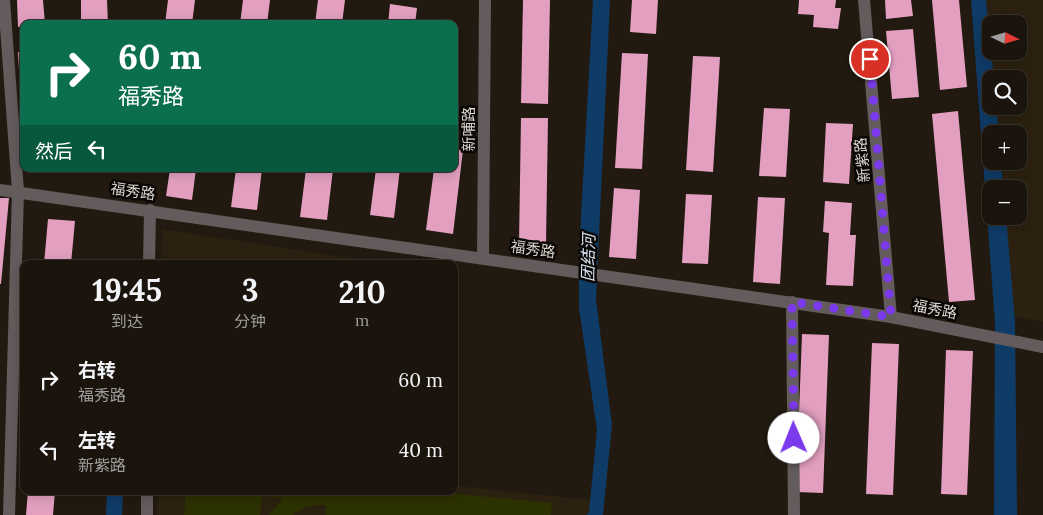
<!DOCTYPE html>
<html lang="zh">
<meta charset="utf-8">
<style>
:root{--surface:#1a140c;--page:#27211a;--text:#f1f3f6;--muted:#9f9e9d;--line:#38332d}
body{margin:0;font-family:Lora,"Noto Sans SC",serif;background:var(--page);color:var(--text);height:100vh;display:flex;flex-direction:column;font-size:19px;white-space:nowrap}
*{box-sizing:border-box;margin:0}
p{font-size:16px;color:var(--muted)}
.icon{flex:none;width:28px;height:28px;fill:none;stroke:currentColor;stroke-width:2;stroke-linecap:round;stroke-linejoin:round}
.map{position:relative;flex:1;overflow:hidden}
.panel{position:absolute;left:20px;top:260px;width:438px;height:235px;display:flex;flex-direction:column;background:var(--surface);border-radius:10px;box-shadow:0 2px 12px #0003,0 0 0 1px var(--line)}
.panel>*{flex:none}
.guide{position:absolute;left:20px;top:20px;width:438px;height:152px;border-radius:10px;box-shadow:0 2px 12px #0003,0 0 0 1px var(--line);background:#0b6e4f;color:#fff;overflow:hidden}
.needle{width:32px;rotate:95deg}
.controls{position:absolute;left:982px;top:15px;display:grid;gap:10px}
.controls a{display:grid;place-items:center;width:45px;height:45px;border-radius:10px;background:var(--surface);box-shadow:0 2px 12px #0003,0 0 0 1px var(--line);font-size:25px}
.pin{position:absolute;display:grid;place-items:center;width:42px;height:42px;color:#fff;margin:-21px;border:2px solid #fff;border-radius:50%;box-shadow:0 1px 5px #0007}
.me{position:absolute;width:55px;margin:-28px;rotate:359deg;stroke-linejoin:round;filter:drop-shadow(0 0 4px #0008)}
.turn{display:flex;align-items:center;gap:18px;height:105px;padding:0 15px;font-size:22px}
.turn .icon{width:65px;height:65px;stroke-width:2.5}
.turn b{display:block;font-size:35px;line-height:42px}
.then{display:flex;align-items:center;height:48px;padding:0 15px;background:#0003;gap:10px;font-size:19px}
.eta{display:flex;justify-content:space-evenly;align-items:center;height:85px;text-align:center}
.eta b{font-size:30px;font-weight:800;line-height:35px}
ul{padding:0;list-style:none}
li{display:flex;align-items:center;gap:15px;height:70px;padding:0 15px}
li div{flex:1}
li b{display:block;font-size:19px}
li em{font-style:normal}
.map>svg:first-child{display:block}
.built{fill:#2c2110;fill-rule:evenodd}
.green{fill:#2c3101}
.water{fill:#0f3b67}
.building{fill:#e29fc0}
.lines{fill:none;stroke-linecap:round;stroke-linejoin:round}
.street{stroke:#635b5c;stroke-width:12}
.route{stroke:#7c3aed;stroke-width:9;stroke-dasharray:0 16.2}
.labels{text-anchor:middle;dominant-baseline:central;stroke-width:5;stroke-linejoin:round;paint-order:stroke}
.street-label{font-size:15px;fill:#dbd6cf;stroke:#090603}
.water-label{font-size:16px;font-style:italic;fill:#d5e1f0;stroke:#090603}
</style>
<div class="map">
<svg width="1043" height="515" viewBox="0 0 1043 515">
<rect width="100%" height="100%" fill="#221a10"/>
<g class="built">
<path d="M976,0H1043V322L1002,314L994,216H1019V189H992ZM991,24H1019V51H991ZM991,79H1019V106H991ZM991,134H1019V161H991Z"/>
<polygon points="162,229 389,264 161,264"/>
<polygon points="454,442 456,486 590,500 589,512 585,515 157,515 158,491 454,491"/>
</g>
<polygon class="green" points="186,491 426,491 552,503 551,515 325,515 326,505 314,505 304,508 293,515 269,515 283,498 262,496 260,515 184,515"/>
<g class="water">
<polygon points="593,0 610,0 596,300 612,425 603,515 586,515 589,512 597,430 579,308 579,253"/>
<polygon points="971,0 986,0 994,79 991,79 991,106 996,106 999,134 991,134 991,161 1001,161 1003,189 991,189 991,216 1006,216 1015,321 1017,515 994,515 995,322"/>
<polygon points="107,491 123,491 122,515 106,515"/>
</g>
<g class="building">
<polygon points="17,0 43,0 45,24 24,24 24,27 18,27"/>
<polygon points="81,0 107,0 108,24 81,24"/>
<polygon points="168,0 195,0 192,24 165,24"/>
<polygon points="243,0 270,0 267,24 240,24"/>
<polygon points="318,0 345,0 342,24 315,24"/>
<polygon points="523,0 550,0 548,104 521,103"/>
<polygon points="632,0 658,0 656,34 630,32"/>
<polygon points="799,0 836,0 835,8 841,8 838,29 813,27 814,15 798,14"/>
<polygon points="885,0 911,0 913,16 886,19"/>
<polygon points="932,0 959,0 967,87 940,90"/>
<polygon points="390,4 417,8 415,24 388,24"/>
<polygon points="913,29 919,97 892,99 886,31"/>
<polygon points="24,51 24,124 22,124 18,52"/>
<polygon points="622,53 648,54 642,169 615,168"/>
<polygon points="693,56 720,57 713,172 686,170"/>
<polygon points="764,108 790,109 786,177 759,176"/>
<polygon points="958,111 975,300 949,302 932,114"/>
<polygon points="521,118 548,118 546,243 519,243"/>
<polygon points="826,123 853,124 849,184 823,182"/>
<polygon points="454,149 463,150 453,234 426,230 434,169 454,169"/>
<polygon points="170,169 196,169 192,200 166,196"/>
<polygon points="236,169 262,169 257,210 231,207"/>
<polygon points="306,169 333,169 327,220 300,217"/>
<polygon points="376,169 400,169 394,218 370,215"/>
<polygon points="614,188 640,190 636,259 609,257"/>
<polygon points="686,194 712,195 708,264 682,263"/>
<polygon points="758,197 785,198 780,284 753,282"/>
<polygon points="0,198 9,198 1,284 0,284"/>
<polygon points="825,201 852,203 850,235 856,235 853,286 826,285 829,233 823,232"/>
<polygon points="48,219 75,221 71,264 44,264"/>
<polygon points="802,334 829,335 823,493 796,492"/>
<polygon points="872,343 899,344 893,495 866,494"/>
<polygon points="946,350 973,351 967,495 941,494"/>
<polygon points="28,491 55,491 53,515 26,515"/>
</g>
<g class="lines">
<g class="street">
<polyline points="4,0 18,191 9,515"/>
<polyline points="864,0 891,317"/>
<polyline points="0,190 891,317 1043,347"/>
<polyline points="483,258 485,0"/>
<polyline points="149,264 150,210"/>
<polyline points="792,302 794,515"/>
<polyline points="147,515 147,491"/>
</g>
</g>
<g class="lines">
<polyline class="route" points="794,438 792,302 891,317 870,59"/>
</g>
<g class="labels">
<g class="street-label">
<text transform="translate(468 129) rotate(-90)">新哺路</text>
<text transform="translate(862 160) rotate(-95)">新紫路</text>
<text transform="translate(133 191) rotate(8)">福秀路</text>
<text transform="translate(533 249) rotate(8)">福秀路</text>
<text transform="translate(935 309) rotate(11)">福秀路</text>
</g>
<g class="water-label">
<text transform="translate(588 258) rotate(-89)">团结河</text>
</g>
</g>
</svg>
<div class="controls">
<a><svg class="needle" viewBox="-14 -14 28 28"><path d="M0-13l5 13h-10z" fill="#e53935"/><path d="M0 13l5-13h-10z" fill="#9f9e9d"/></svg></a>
<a><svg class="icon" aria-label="search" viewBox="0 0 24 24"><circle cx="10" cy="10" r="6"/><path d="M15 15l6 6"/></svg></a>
<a>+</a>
<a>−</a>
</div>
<div class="pin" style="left:870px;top:59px;background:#d93025"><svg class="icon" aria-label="arrive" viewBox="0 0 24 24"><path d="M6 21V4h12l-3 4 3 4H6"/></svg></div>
<svg class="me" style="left:794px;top:438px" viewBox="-20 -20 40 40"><circle r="19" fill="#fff"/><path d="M0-13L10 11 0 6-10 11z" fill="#7c3aed"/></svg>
<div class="guide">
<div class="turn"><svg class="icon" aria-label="right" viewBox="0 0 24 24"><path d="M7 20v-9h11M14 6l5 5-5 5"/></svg><div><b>60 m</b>福秀路</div></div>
<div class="then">然后<svg class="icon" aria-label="left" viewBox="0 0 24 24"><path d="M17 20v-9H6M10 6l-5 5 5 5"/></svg></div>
</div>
<section class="panel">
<div class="eta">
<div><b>19:45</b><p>到达</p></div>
<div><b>3</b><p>分钟</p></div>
<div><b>210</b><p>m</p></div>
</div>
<ul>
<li><svg class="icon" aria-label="right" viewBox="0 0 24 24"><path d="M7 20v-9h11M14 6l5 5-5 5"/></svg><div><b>右转</b><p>福秀路</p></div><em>60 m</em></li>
<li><svg class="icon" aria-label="left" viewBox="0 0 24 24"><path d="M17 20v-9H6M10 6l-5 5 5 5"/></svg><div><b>左转</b><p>新紫路</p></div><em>40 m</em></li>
</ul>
</section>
</div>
